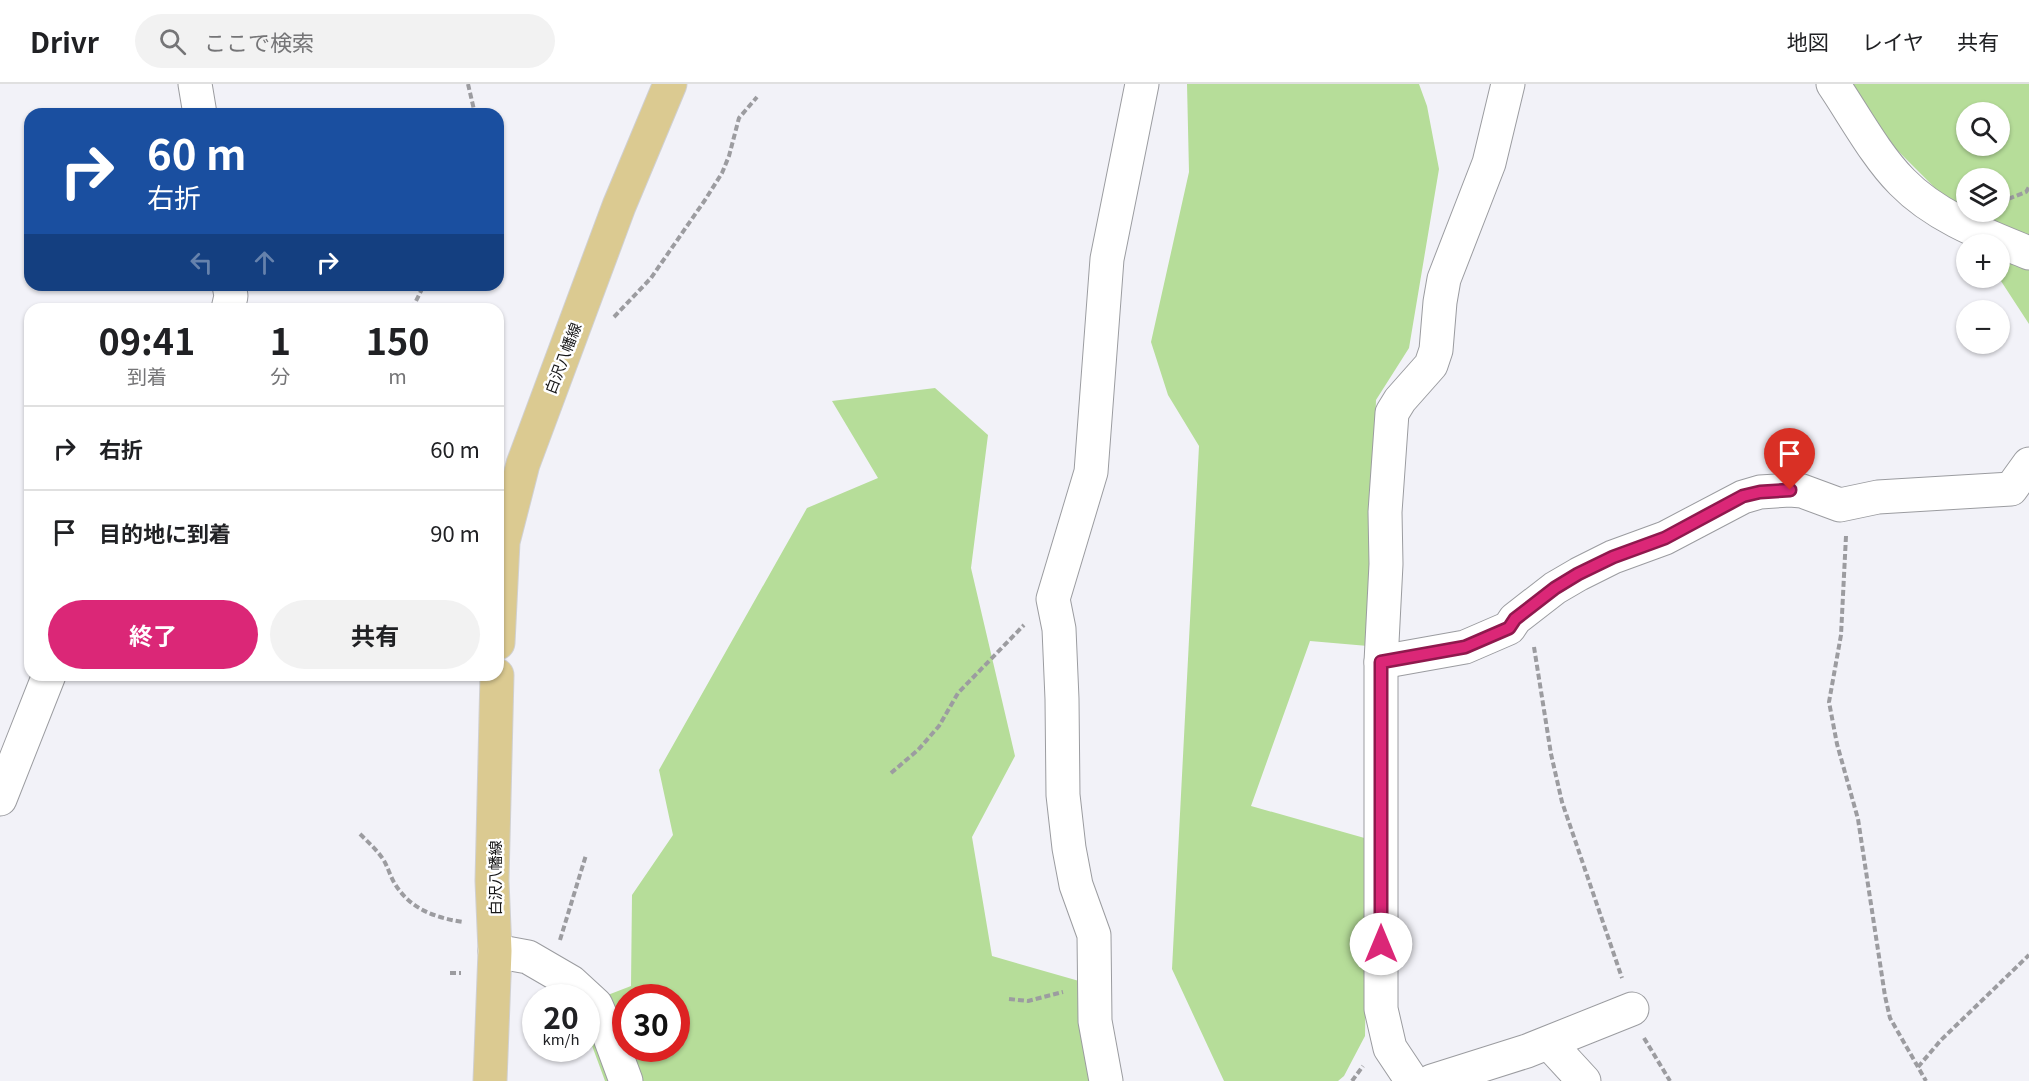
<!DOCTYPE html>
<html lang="ja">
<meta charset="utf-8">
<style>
:root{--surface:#fff;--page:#f2f2f2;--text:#202124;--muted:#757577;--line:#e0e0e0;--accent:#db2777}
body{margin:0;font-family:Georgia,"Noto Sans JP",serif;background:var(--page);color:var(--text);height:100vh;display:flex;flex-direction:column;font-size:22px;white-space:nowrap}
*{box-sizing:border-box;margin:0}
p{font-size:20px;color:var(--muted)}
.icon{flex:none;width:33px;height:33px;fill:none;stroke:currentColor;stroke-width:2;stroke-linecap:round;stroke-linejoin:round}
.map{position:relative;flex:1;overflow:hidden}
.panel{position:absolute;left:24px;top:219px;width:480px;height:378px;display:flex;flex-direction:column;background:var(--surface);border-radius:18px;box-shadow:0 2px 4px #0004}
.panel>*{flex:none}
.top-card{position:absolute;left:24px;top:24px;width:480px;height:183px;border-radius:18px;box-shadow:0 2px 4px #0004;background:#1a4fa0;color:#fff;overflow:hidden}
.buttons{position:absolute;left:1956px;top:18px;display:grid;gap:12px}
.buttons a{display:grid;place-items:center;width:54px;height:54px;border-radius:50%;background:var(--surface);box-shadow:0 2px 4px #0004;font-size:30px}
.speed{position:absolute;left:522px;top:900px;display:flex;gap:12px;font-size:30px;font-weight:700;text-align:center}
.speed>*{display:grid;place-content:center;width:78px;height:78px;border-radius:50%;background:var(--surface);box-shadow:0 2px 4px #0004;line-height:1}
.speed small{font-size:15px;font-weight:400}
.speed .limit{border:9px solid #d22;background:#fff;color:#111}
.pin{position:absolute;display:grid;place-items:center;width:51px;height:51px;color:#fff;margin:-62px -26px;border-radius:50% 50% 50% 0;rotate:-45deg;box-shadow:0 0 6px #0007}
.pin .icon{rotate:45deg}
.me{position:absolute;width:66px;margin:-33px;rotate:0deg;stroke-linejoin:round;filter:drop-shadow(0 0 4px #0008)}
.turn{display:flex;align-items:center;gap:21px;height:126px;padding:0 24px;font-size:27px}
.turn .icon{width:78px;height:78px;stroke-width:2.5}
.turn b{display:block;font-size:42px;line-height:51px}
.lanes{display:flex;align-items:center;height:57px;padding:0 24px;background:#0003;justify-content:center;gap:30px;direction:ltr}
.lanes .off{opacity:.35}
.eta{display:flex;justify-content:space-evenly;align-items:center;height:102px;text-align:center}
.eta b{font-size:36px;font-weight:700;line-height:42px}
.button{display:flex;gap:12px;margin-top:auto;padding:12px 24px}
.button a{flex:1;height:69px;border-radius:36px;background:var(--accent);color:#fff;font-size:24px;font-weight:700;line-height:69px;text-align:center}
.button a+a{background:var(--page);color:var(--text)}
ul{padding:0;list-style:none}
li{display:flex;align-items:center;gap:18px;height:84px;padding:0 24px;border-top:2px solid var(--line)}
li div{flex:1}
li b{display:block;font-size:22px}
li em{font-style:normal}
header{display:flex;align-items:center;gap:36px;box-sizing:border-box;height:84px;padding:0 30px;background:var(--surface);border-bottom:2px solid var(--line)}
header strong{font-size:28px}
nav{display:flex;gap:33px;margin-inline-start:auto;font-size:21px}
.search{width:420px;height:54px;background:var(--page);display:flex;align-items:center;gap:15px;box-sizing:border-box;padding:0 21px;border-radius:33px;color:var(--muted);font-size:22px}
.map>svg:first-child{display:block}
.green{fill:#b6dd99;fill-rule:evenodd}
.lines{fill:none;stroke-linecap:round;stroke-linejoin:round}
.minor-casing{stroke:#9b9ca0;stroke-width:35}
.major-casing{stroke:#d0d0d1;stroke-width:35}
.path{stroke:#9c9ca0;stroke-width:4;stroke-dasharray:6 3;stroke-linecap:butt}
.minor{stroke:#fff;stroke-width:33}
.major{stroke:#dbca91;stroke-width:33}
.route-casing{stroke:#8e194d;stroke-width:15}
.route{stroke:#db2777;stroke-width:10}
.labels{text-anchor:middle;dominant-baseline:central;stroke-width:5;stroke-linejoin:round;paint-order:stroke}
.street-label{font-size:15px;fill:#161617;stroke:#fff}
</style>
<header>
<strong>Drivr</strong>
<div class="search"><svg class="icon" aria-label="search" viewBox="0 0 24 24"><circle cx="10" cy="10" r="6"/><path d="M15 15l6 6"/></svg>ここで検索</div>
<nav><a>地図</a><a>レイヤ</a><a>共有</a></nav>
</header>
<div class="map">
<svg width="2029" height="997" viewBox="0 0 2029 997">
<rect width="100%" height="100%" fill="#f2f2f8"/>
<g class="green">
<polygon points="1187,0 1419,0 1427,22 1439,85 1409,264 1376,316 1368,562 1310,557 1251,722 1368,755 1365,952 1344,992 1338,997 1224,997 1172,885 1199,362 1168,311 1151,258 1189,88"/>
<path d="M1852,0H2029V240L1999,194L2000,160L1951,120L1889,58ZM1966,28H2000V62H1966ZM1966,94H2000V128H1966Z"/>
<path d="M935,304L988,351L971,484L1015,672L972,753L992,872L1086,899L1091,997H605L587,948V919L631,902L632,811L673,751L659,686L807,424L878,394L832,317ZM626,914H676V964H626Z"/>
</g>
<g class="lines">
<defs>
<g id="minor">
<polyline points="195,0 200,30"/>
<path d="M1833,0C1854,31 1876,72 1902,98C1936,133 1985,151 2029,169"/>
<polyline points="228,225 231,212 229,201"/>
<polyline points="1381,578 1465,563 1509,544 1515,535 1555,504 1579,490 1613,473 1665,454 1743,413 1760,408 1790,406 1802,407 1840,421 1878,413 2011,405 2029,380"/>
<polyline points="0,715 49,591"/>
<polyline points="495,867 528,873 571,898 596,921 609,951 626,997"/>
<polyline points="1549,959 1584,997"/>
<polyline points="1106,997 1095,937 1094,851 1076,801 1069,764 1063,711 1062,615 1059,545 1053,515 1091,388 1107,175 1142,0"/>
<polyline points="1412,997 1390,964 1381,925 1381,578 1386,480 1385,428 1392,329 1400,316 1431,281 1436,266 1440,218 1444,195 1489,79 1508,0"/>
<polyline points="1432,997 1527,967 1632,925"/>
</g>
<g id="major">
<polyline points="498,559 503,458 523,380 619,122 670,0"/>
<polyline points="490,997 495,867 492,797 497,591"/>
</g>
</defs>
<use href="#minor" class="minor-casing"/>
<use href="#major" class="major-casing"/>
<g class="path">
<polyline points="468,0 475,30"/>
<polyline points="2000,118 2026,108 2029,103"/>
<polyline points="412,225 424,201"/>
<polyline points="614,233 651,194 705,116 722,89 729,72 739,34 757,13"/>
<polyline points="1846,452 1841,551 1829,618 1837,660 1858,735 1885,912 1890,934 1926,997"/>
<polyline points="1534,563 1551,670 1562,718 1622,894"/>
<polyline points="891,689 918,666 939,642 958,609 1024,541"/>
<path d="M360,750C368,758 376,765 383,775C388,783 390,792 395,800C410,825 436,834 463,838"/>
<polyline points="560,856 586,771"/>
<polyline points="450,889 461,889"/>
<polyline points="1009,915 1028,917 1063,908"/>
<polyline points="1644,954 1670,997"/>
<polyline points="1918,983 1941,956 2029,871"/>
<polyline points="1352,997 1363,982"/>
</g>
<use href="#minor" class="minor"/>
<use href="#major" class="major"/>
</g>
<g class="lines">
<defs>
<polyline id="route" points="1381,860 1381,578 1465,563 1509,544 1515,535 1555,504 1578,490 1613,473 1665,454 1743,412 1760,408 1790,406"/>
</defs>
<use href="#route" class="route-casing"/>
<use href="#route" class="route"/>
</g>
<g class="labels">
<g class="street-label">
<text transform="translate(562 274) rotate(-69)">白沢八幡線</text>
<text transform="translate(494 794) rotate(-90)">白沢八幡線</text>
</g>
</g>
</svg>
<div class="buttons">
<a><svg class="icon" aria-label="search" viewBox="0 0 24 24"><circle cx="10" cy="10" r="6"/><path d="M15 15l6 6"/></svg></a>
<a><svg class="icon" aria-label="layers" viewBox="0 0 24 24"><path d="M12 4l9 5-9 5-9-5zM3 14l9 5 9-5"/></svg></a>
<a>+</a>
<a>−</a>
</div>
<div class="speed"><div>20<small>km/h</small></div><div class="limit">30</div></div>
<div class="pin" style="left:1790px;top:406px;background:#d93025"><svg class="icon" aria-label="arrive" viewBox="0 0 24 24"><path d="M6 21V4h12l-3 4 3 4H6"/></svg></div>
<svg class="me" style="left:1381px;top:860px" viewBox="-20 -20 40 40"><circle r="19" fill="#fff"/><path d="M0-13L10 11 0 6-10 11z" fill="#db2777"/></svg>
<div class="top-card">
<div class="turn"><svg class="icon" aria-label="right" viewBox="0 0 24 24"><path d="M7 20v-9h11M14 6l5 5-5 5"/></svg><div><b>60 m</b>右折</div></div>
<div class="lanes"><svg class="icon off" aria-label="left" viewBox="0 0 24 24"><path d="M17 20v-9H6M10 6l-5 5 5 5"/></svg><svg class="icon off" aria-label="ahead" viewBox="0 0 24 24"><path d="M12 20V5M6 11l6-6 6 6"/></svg><svg class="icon" aria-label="right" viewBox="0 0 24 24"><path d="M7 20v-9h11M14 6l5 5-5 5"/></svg></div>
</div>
<section class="panel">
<div class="eta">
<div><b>09:41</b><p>到着</p></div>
<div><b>1</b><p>分</p></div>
<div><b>150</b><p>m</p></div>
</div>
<ul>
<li><svg class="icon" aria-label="right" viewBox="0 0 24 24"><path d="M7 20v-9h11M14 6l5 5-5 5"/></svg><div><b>右折</b></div><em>60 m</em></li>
<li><svg class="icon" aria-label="arrive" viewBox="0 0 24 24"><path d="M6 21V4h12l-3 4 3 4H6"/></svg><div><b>目的地に到着</b></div><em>90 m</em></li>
</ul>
<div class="button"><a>終了</a><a>共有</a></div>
</section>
</div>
